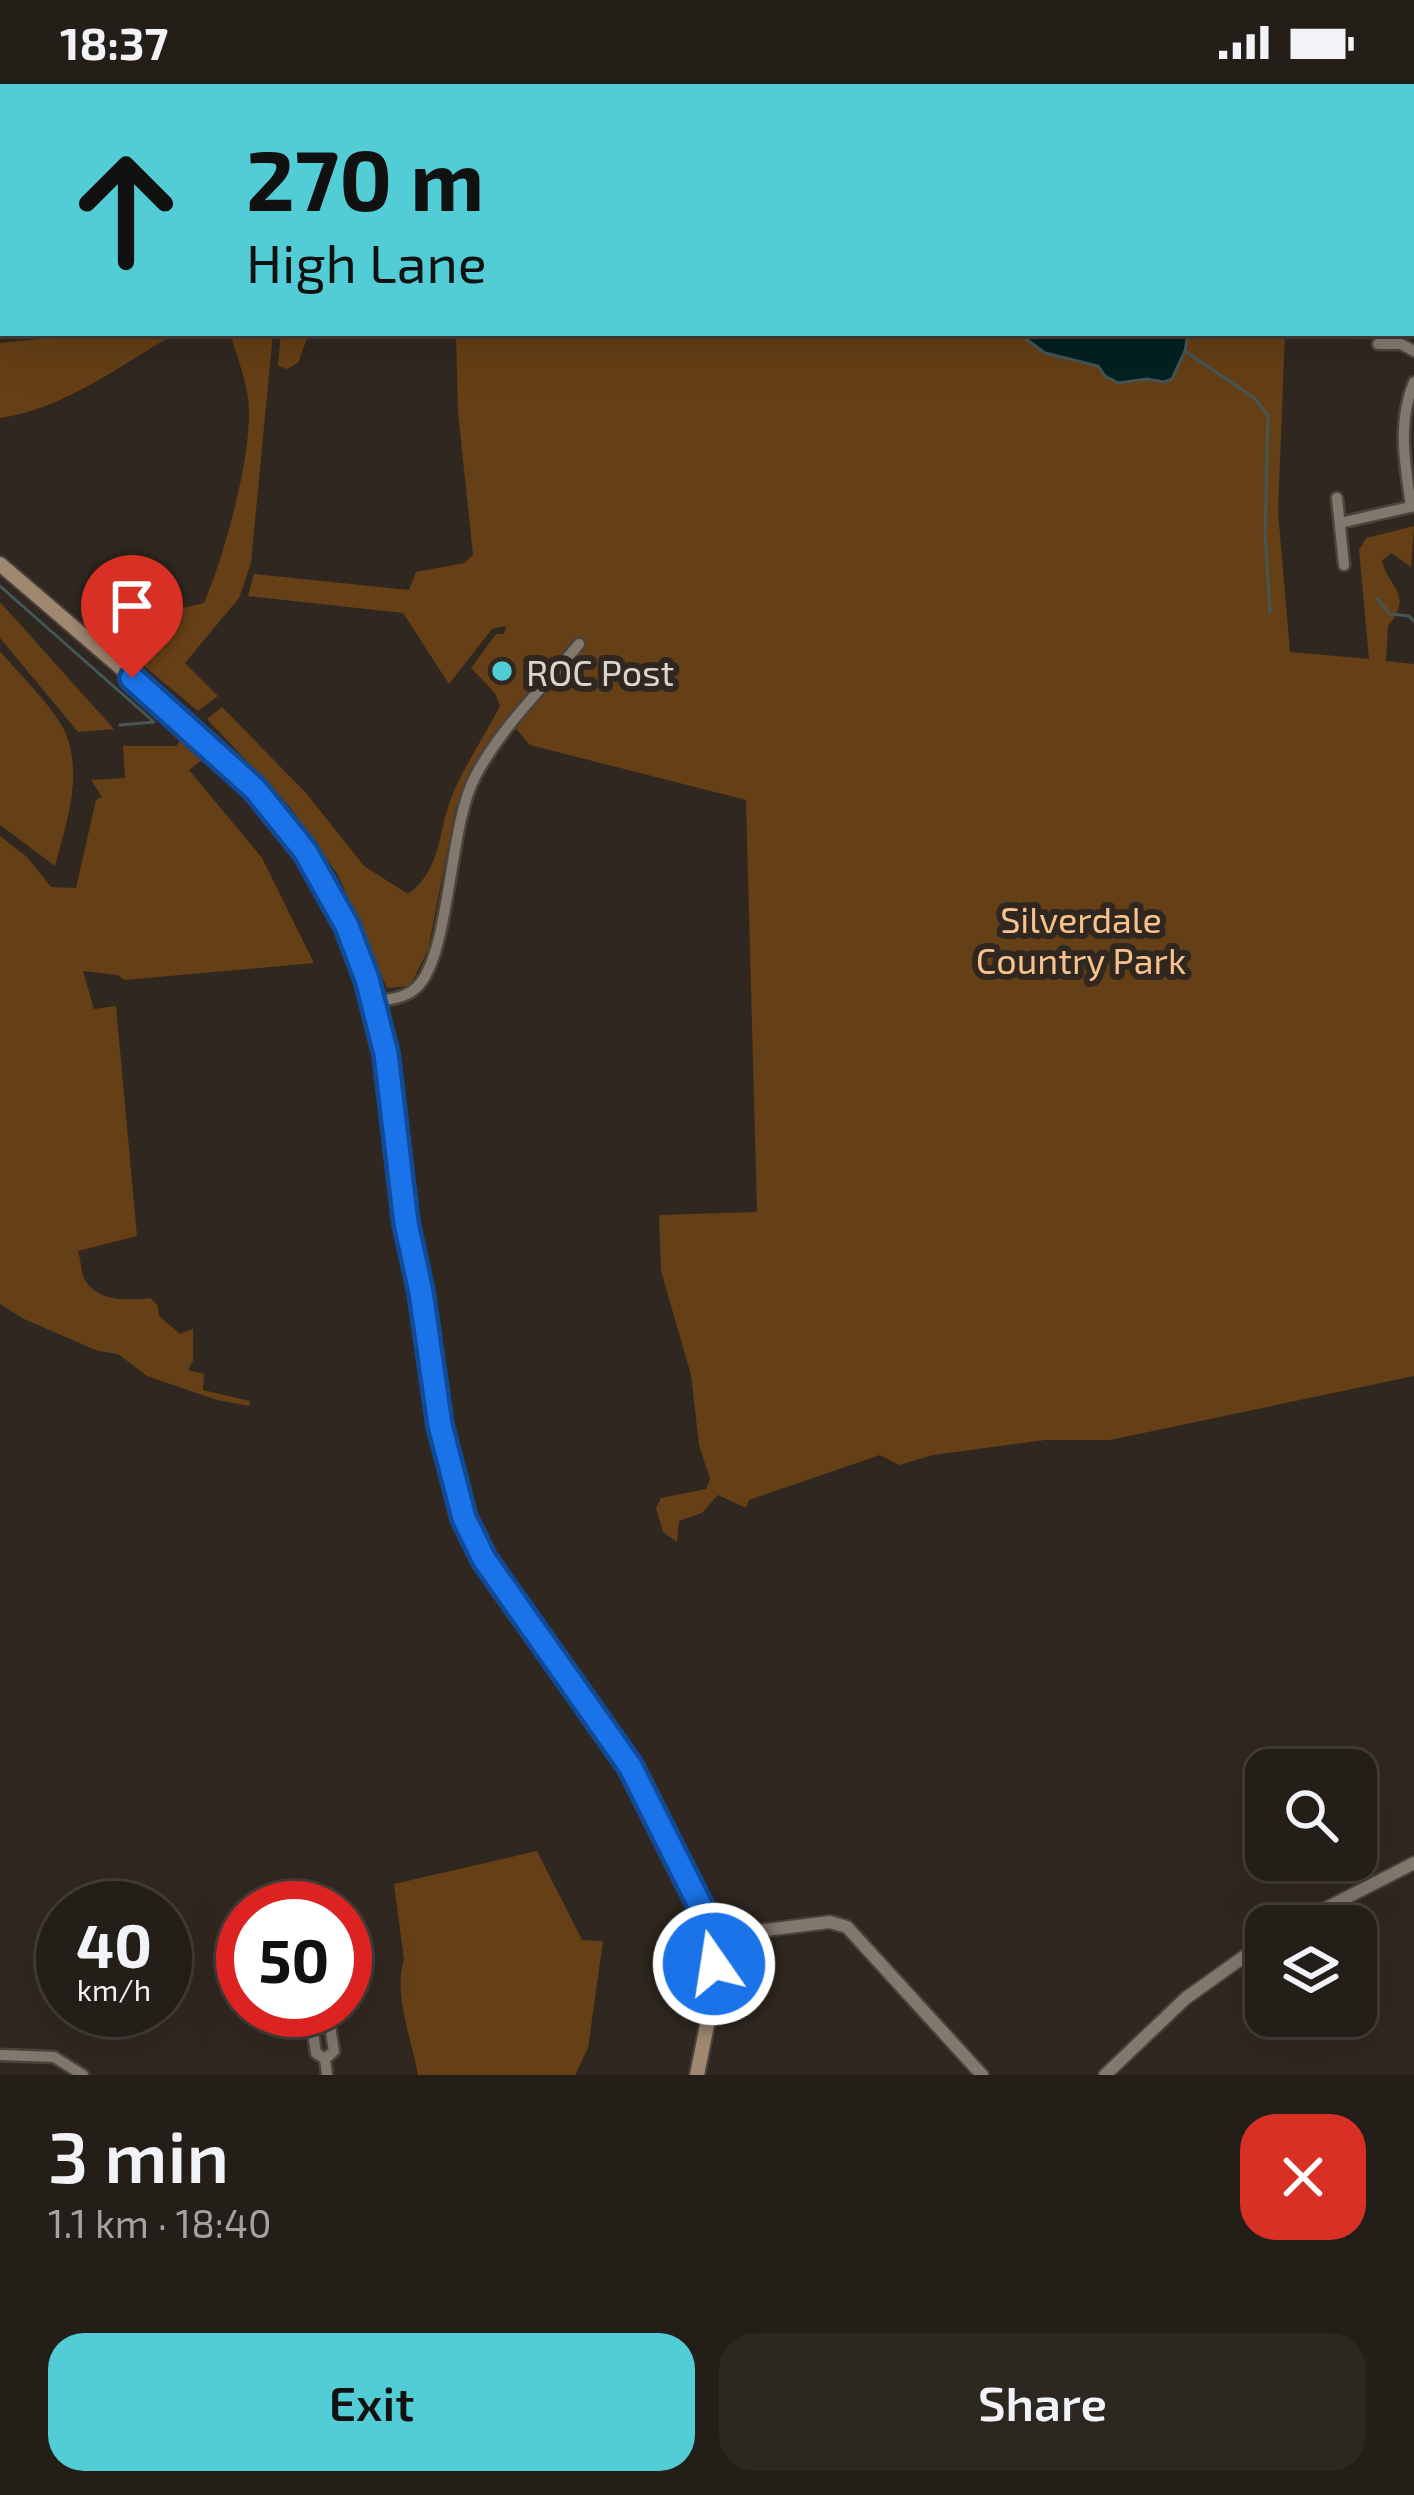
<!DOCTYPE html>
<meta charset="utf-8">
<style>
:root{--surface:#241e18;--page:#2c2721;--text:#f1f3f6;--muted:#a3a2a2;--line:#413c37;--accent:#52ccd5}
body{margin:0;font-family:"Exo 2",sans-serif;background:var(--page);color:var(--text);height:100vh;display:flex;flex-direction:column;font-size:45px;white-space:nowrap}
*{box-sizing:border-box;margin:0}
p{font-size:39px;color:var(--muted)}
.icon{flex:none;width:66px;height:66px;fill:none;stroke:currentColor;stroke-width:2;stroke-linecap:round;stroke-linejoin:round}
.map{position:relative;height:1991px;overflow:hidden}
.side{display:flex;flex-direction:column;background:var(--surface);flex:1}
.side>*{flex:none}
.hud{position:absolute;left:0px;top:0px;width:1416px;height:252px;box-shadow:0 12px 48px #0002,0 0 0 3px var(--line);background:#52ccd5;color:#111;overflow:hidden}
.fabs{position:absolute;left:1245px;top:1665px;display:grid;gap:24px}
.fabs a{display:grid;place-items:center;width:132px;height:132px;border-radius:24px;background:var(--surface);box-shadow:0 12px 48px #0002,0 0 0 3px var(--line);font-size:60px}
.speed{position:absolute;left:36px;top:1797px;display:flex;gap:24px;font-size:60px;font-weight:700;text-align:center}
.speed>*{display:grid;place-content:center;width:156px;height:156px;border-radius:50%;background:var(--surface);box-shadow:0 12px 48px #0002,0 0 0 3px var(--line);line-height:1}
.speed small{font-size:30px;font-weight:400}
.speed .limit{border:18px solid #d22;background:#fff;color:#111}
.pin{position:absolute;display:grid;place-items:center;width:102px;height:102px;color:#fff;margin:-123px -51px;border-radius:50% 50% 50% 0;rotate:-45deg;box-shadow:0 0 12px #0007}
.pin .icon{rotate:45deg}
.me{position:absolute;width:132px;margin:-66px;rotate:347deg;stroke-linejoin:round;filter:drop-shadow(0 0 9px #0008)}
.turn{display:flex;align-items:center;gap:42px;height:252px;padding:0 48px;font-size:54px}
.turn .icon{width:156px;height:156px;stroke-width:2.5}
.turn b{display:block;font-size:84px;line-height:102px}
.round{display:grid;place-items:center;flex:none;width:126px;height:126px;border-radius:36px;background:var(--page)}
.head{display:flex;align-items:center;justify-content:space-between;height:204px;padding:0 48px}
h1{font-size:72px;font-weight:600;line-height:90px}
.cta{display:flex;gap:24px;margin-top:auto;padding:24px 48px}
.cta a{flex:1;height:138px;border-radius:36px;background:var(--accent);color:#111;font-size:48px;font-weight:600;line-height:138px;text-align:center}
.cta a+a{background:var(--page);color:var(--text)}
.status{display:flex;justify-content:space-between;align-items:center;height:84px;padding:0 60px;background:var(--surface);direction:ltr}
.status svg{height:33px;fill:currentColor}
.map>svg:first-child{display:block}
.green{fill:#653f15}
.water{fill:#032022;stroke:#445656;stroke-width:3}
.lines{fill:none;stroke-linecap:round;stroke-linejoin:round}
.stream{stroke:#445656;stroke-width:3}
.minor-casing{stroke:#4a443c;stroke-width:15}
.tertiary-casing{stroke:#4a443c;stroke-width:16}
.secondary-casing{stroke:#4a443c;stroke-width:18}
.minor{stroke:#82786e;stroke-width:10}
.tertiary{stroke:#82786e;stroke-width:12}
.secondary{stroke:#9f8770;stroke-width:14}
.route-casing{stroke:#114b97;stroke-width:30}
.route{stroke:#1a73e8;stroke-width:21}
.poi-dot{fill:#52ccd5;stroke:#302820;stroke-width:4.5}
.labels{text-anchor:middle;dominant-baseline:central;stroke-width:12;stroke-linejoin:round;paint-order:stroke}
.poi-label{font-size:36px;fill:#dad5cf;stroke:#302820;text-anchor:start}
.park-label{font-size:36px;fill:#f9c28d;stroke:#302820}
</style>
<div class="status"><b>18:37</b><svg viewBox="0 0 49 12"><path d="M0 12V9h3v3zM5 12V6h3v6zM10 12V3h3v9zM15 12V0h3v12zM26 1h20v11H26zM47 4h2v5h-2z"/></svg></div>
<div class="map">
<svg width="1414" height="1991" viewBox="0 0 1414 1991">
<rect width="100%" height="100%" fill="#302820"/>
<g class="green">
<polygon points="501,0 1414,0 1414,118 1413,3 501,3"/>
<path d="M57,249H176C121,281 64,325 0,334V259L49,254Z"/>
<path d="M230,249H273L251,479L239,514L185,579L218,612L198,627L97,543L204,519C224,473 255,363 248,314C245,292 236,270 230,249Z"/>
<polygon points="281,249 309,249 298,279 287,285 278,282"/>
<path d="M456,249H1285L1278,427L1290,568L1369,575L1359,466L1366,454L1414,442L1411,483L1391,469L1382,477C1389,505 1414,510 1388,542L1386,577L1414,580V1292L1110,1356H1045L933,1371L899,1381L880,1371L749,1416L746,1424L718,1411L702,1429L679,1437L677,1458L663,1448L656,1424L661,1414L706,1405L710,1395L699,1361L691,1291L661,1187L659,1131L757,1128L746,716L530,661L513,641L554,582L513,626L481,673L456,722L428,866L410,902L387,904L338,791L290,723L207,635L222,623L306,709L364,782L408,810C444,784 437,744 454,707C467,678 485,651 500,622L495,609L471,584L496,550H504L506,542L492,545L449,600L403,529L248,512L254,490L409,506L416,488L464,479L473,471L458,328Z"/>
<polygon points="0,518 114,645 78,648 0,554"/>
<path d="M0,567C18,589 56,625 66,650C83,693 66,740 55,782L0,741Z"/>
<path d="M180,657L202,676L189,686L262,774L314,879L125,896L117,891L83,887L94,925L116,922L137,1152L78,1167C81,1176 81,1189 85,1196C99,1219 130,1216 150,1214L158,1222L159,1232L180,1250L193,1245V1277L188,1286L204,1290L203,1306L250,1317L249,1322L217,1316L147,1292L118,1270L98,1267L24,1235L0,1220V752L27,773L51,803L76,804L96,716L102,713L91,696L125,694L123,662H176Z"/>
<path d="M537,1767L582,1856L603,1857L588,1964L575,1991H418C412,1956 393,1911 404,1876L394,1800Z"/>
</g>
<polygon class="water" points="1018,249 1188,249 1185,267 1172,295 1164,298 1147,295 1118,299 1105,292 1098,282 1045,269"/>
<g class="lines">
<g class="stream">
<polyline points="1185,267 1254,314 1268,331 1265,451 1270,528"/>
<polyline points="0,502 154,638 120,641"/>
<polyline points="1377,515 1390,530 1409,532 1414,537"/>
</g>
<defs>
<g id="minor">
<polyline points="1413,158 1414,158"/>
<polyline points="1378,260 1401,260 1414,267"/>
<polyline points="1337,414 1344,481"/>
<path d="M1411,422C1405,380 1397,339 1414,298"/>
<polyline points="1340,439 1414,422"/>
<path d="M374,918C389,915 405,915 417,903C451,870 448,741 476,691C502,642 544,603 579,560"/>
<polyline points="0,1971 54,1973 83,1991"/>
<polyline points="325,1975 334,1967 330,1942 320,1936 312,1942 316,1969 325,1975 327,1991"/>
</g>
<g id="tertiary">
<polyline points="1291,1842 1414,1779"/>
<polyline points="711,1846 750,1848 830,1838 847,1843 982,1991"/>
<polyline points="1105,1991 1186,1914 1266,1857"/>
</g>
<polyline id="secondary" points="0,480 190,643 255,705 305,767 347,842 367,895 385,970 407,1139 455,1408 484,1475 630,1682 707,1833 714,1880 711,1921 697,1991"/>
</defs>
<use href="#minor" class="minor-casing"/>
<use href="#tertiary" class="tertiary-casing"/>
<use href="#secondary" class="secondary-casing"/>
<use href="#minor" class="minor"/>
<use href="#tertiary" class="tertiary"/>
<use href="#secondary" class="secondary"/>
</g>
<g class="lines">
<defs>
<polyline id="route" points="132,594 255,705 305,767 347,842 367,895 386,970 406,1139 421,1208 440,1341 464,1434 484,1475 630,1682 706,1833 714,1880"/>
</defs>
<use href="#route" class="route-casing"/>
<use href="#route" class="route"/>
</g>
<circle class="poi-dot" cx="502" cy="587" r="12"/>
<g class="labels">
<g class="poi-label">
<text x="526" y="587">ROC Post</text>
</g>
<g class="park-label">
<text x="1081" y="834">Silverdale<tspan x="1081" dy="41">Country Park</tspan></text>
</g>
</g>
</svg>
<div class="fabs">
<a><svg class="icon" aria-label="search" viewBox="0 0 24 24"><circle cx="10" cy="10" r="6"/><path d="M15 15l6 6"/></svg></a>
<a><svg class="icon" aria-label="layers" viewBox="0 0 24 24"><path d="M12 4l9 5-9 5-9-5zM3 14l9 5 9-5"/></svg></a>
</div>
<div class="speed"><div>40<small>km/h</small></div><div class="limit">50</div></div>
<div class="pin" style="left:132px;top:594px;background:#d93025"><svg class="icon" aria-label="arrive" viewBox="0 0 24 24"><path d="M6 21V4h12l-3 4 3 4H6"/></svg></div>
<svg class="me" style="left:714px;top:1880px" viewBox="-20 -20 40 40"><circle r="17" fill="#1a73e8" stroke="#fff" stroke-width="3"/><path d="M0-11L8 9 0 5-8 9z" fill="#fff"/></svg>
<div class="hud">
<div class="turn"><svg class="icon" aria-label="ahead" viewBox="0 0 24 24"><path d="M12 20V5M6 11l6-6 6 6"/></svg><div><b>270 m</b>High Lane</div></div>
</div>
</div>
<section class="side">
<div class="head"><div><h1>3 min</h1><p>1.1 km · 18:40</p></div><a class="round" style="background:#d93025;color:#fff"><svg class="icon" aria-label="close" viewBox="0 0 24 24"><path d="M6 6l12 12M18 6L6 18"/></svg></a></div>
<div class="cta"><a>Exit</a><a>Share</a></div>
</section>
